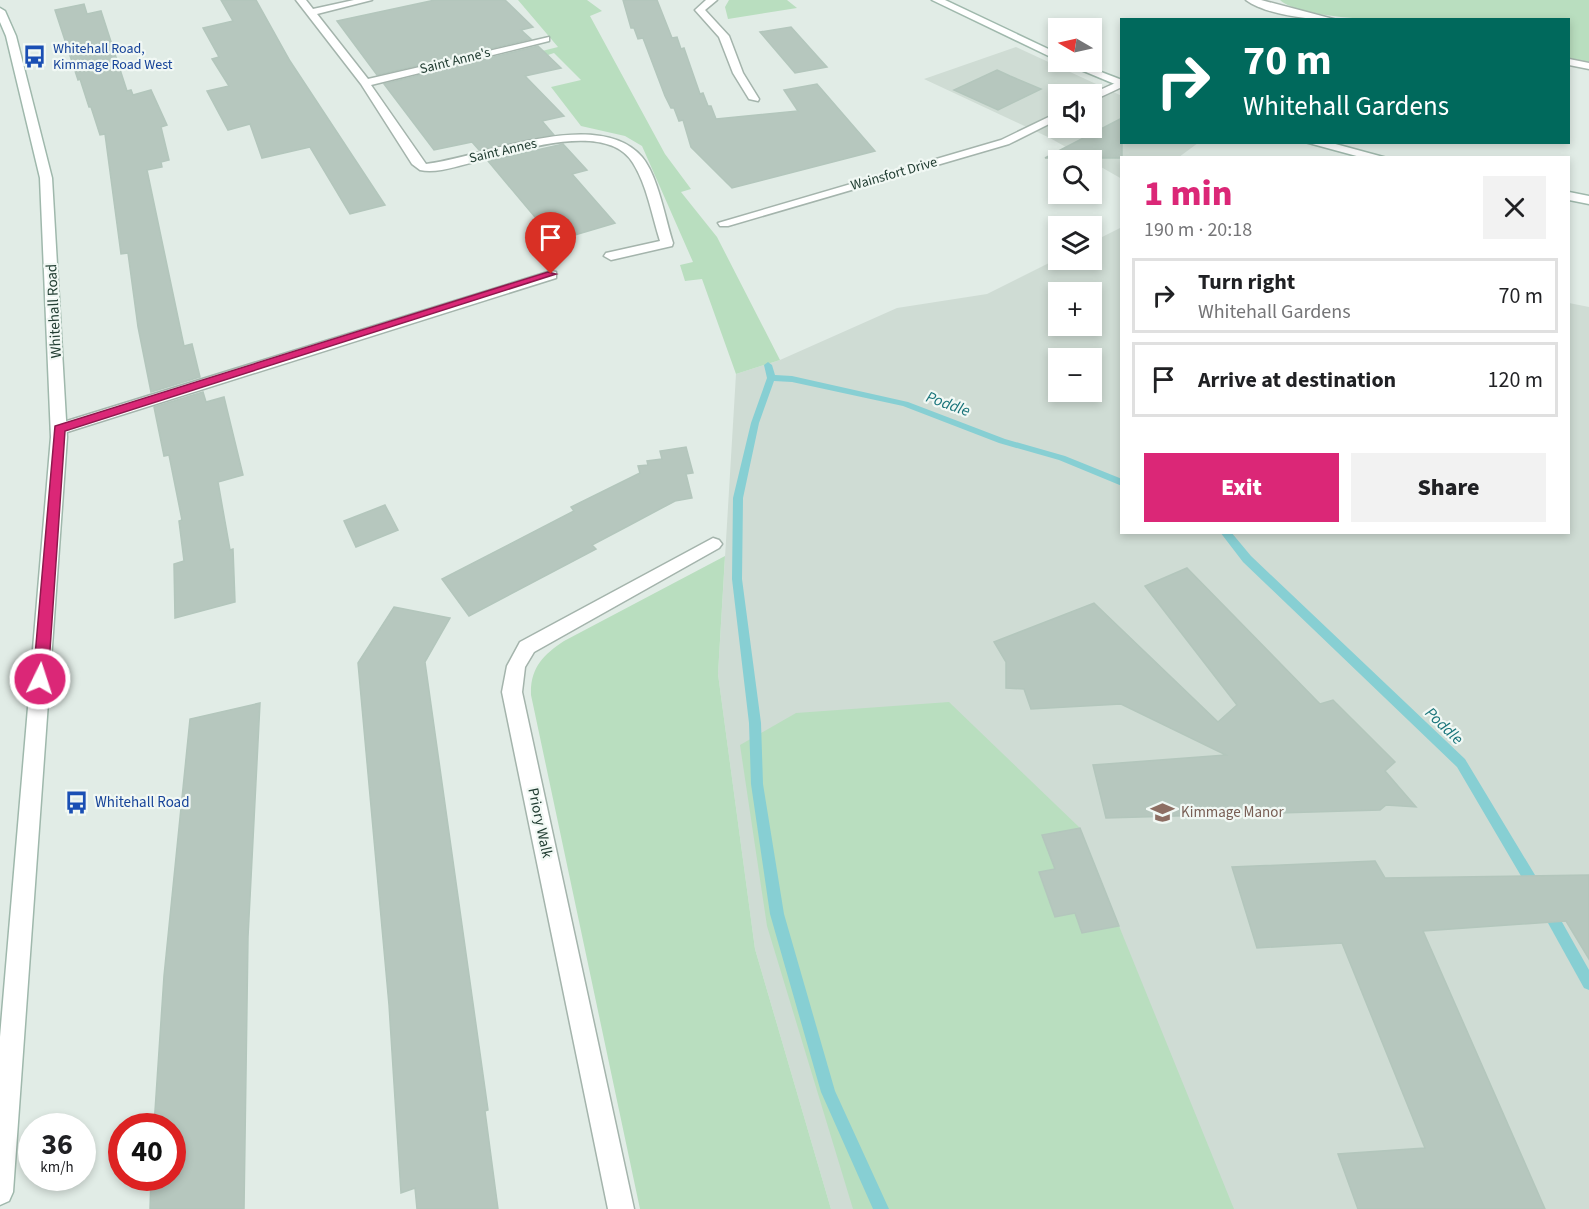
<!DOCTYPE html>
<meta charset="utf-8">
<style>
:root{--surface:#fff;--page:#f2f2f2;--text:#202124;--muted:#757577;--line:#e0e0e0;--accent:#db2777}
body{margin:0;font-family:"Source Sans 3",sans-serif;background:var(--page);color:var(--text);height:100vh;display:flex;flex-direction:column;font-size:22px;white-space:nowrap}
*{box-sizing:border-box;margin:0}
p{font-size:20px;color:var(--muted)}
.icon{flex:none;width:33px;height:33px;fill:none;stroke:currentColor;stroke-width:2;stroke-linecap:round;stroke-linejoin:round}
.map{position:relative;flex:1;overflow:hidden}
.drawer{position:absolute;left:1120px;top:156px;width:450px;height:378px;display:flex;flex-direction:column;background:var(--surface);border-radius:0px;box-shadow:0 3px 9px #0003}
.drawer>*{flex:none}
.hud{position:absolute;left:1120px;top:18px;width:450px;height:126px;border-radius:0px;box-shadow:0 3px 9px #0003;background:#00695c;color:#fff;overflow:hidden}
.needle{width:39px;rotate:279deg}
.fabs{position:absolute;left:1048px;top:18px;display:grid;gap:12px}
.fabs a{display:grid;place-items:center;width:54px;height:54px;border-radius:0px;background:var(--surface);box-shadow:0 3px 9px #0003;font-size:30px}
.speed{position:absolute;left:18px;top:1113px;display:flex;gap:12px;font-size:30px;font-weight:700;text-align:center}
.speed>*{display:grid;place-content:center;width:78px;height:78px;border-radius:50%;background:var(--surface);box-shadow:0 3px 9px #0003;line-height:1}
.speed small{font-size:15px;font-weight:400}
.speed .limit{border:9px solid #d22;background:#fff;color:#111}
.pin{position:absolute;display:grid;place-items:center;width:51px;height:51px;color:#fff;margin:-62px -26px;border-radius:50% 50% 50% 0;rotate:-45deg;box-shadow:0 0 6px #0007}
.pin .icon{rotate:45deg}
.me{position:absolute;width:66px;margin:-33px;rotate:4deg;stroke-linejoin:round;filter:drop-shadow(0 0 4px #0008)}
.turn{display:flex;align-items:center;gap:21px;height:126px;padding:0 24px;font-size:27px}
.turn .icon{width:78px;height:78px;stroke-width:2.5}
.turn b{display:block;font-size:42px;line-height:51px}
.round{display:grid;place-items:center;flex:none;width:63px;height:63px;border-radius:0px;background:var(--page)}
.overview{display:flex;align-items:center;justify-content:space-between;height:102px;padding:0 24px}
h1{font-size:36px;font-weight:800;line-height:45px;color:var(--accent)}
.action{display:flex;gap:12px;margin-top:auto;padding:12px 24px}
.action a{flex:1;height:69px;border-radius:0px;background:var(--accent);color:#fff;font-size:24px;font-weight:800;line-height:69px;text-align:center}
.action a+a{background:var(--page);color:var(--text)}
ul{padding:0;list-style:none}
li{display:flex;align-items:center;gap:18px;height:75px;margin:0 12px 9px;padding:0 12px;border:3px solid var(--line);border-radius:0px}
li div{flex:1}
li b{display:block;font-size:22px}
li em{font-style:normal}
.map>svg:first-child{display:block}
.built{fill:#cfdcd4;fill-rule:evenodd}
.green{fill:#b9debf}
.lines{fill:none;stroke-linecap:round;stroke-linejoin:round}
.stream{fill:#87cfd3;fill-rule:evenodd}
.building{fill:#b6c7be;stroke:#b3c6bc;stroke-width:1.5}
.street-casing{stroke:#a4b4ac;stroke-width:3}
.secondary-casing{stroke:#9fb8ac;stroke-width:3}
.street{fill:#fff;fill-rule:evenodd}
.secondary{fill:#fff;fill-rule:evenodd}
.route{fill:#db2777;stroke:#8e194d;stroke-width:1.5}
.labels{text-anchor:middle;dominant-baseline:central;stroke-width:4.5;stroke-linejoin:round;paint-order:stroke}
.far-transit-label{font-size:14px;fill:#164399;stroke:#f1f8f4;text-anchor:start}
.far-street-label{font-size:14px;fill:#213d32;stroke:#f1f8f4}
.street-label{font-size:15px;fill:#213d32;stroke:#f1f8f4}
.transit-label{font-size:15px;fill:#164399;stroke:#f1f8f4;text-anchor:start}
.education-label{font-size:15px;fill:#785e54;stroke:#f1f8f4;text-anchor:start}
.water-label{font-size:16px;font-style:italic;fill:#19747a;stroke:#f1f8f4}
</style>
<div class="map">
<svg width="1589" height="1209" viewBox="0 0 1589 1209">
<rect width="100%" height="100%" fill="#e1ece6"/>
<g class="built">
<path d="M1016,47L1122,96V142L1198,143L1179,157L1122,158V179L1050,138L924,79ZM1059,94H1092V128H1059Z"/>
<path d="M1122,227V532H1569V303L1589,307V1209H831L755,949L718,674L736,374L780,360L897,308L987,294L1059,258L1092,260V242ZM1059,292H1092V326H1059ZM1059,358H1092V392H1059Z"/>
</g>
<g class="green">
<polygon points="518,0 587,0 602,11 590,16 665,154 691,189 681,192 717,237 780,360 736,374 702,279 685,281 680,265 693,262 642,146 625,136 581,126 551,87 581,80 554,53 548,55 542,51 558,47"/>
<polygon points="729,0 787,0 797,8 728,19 725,7"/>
<path d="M1280,0H1589V62L1569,58V20C1516,20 1313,30 1280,0Z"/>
<path d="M725,556L718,674L755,949L831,1209H640L531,695C530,668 543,655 564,641Z"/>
<polygon points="949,702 1080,828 1042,835 1055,869 1039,873 1055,917 1075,913 1083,933 1119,926 1234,1209 853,1209 767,926 740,745 796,713"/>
</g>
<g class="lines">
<g class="stream">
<polygon points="768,362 772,365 775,375 792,376 908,402 1005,439 1065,456 1122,479 1122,486 1059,460 999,443 903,406 792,382 774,381 759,423 743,498 742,579 761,723 763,784 784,914 835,1091 889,1209 873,1209 821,1092 770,914 751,784 749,723 732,579 733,498 751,423 767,378 764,365"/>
<polygon points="1220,532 1231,532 1251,556 1465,759 1541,885 1542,889 1541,893 1536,895 1531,893 1457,767 1243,562"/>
<polygon points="1548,904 1553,906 1589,970 1589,990 1584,988 1543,914 1541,910 1543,906"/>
</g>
</g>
<g class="building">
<polygon points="221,0 256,0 290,61 385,205 350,214 310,147 262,158 250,124 228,130 207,91 229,86 212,59 219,57 203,28 233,21"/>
<polygon points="435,0 505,0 533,27 521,30 531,39 377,75 337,21"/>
<polygon points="623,0 657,0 672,38 677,37 681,49 684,48 700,94 703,93 708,106 711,106 716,119 798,111 784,90 817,84 875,151 732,188 691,147 683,120 679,121 674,108 671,108 665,96 643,38 638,39 634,28 631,28"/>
<polygon points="84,4 87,14 101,11 127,91 131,90 133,95 151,90 167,125 161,127 169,160 161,162 162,167 147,170 184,346 192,344 200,377 151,392 138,327 128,253 121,254 105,134 100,135 91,107 89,107 80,79 78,80 55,10"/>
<polygon points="791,27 817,56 827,67 795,73 760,32"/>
<polygon points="538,46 561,68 525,76 564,116 542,121 554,135 479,150 472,142 434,150 384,84"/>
<polygon points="997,70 1010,76 1041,89 998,110 954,90"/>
<polygon points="1122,118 1122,158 1045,158"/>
<polygon points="563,144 587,170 572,174 615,223 555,241 488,161"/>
<polygon points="203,392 206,402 224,397 243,475 218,482 230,550 233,549 235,602 175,618 174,564 184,561 179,521 182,520 169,455 164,456 154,407"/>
<polygon points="686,447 693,473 686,474 692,498 675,501 628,526 592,545 596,549 469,616 442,579 574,511 571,507 640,473 638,466 648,465 647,461 662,459 660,451"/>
<polygon points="385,505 398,530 356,547 344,521"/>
<polygon points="1187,568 1320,704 1333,700 1395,762 1385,771 1416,807 1386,805 1380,810 1106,818 1093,765 1226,755 1121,704 1031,709 1024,689 1006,688 1006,662 994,642 1094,603 1218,722 1237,705 1145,586"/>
<polygon points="394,607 450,618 425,662 488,1110 485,1111 498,1209 417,1209 415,1188 401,1193 389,1005 358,663"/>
<polygon points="260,703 248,937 244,1209 150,1209 151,1178 172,1178 172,1126 154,1126 164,976 190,719"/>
<polygon points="1080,828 1119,926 1082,933 1075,913 1055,917 1039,872 1055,869 1042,835"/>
<polygon points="1375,861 1385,878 1589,875 1589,959 1566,921 1423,931 1545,1209 1358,1209 1338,1154 1425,1148 1342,943 1257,948 1232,867"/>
</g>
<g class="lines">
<defs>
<g id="street">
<path d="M296,0H306L313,9L354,0H372L317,14L368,79L549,37V41L371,85L426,164C483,157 598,106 642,157C658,176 665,218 673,243L672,246L611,260L604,256L606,253L660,241C652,216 647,185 633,163C607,120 517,151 478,161C461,165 437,174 420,170L412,164L361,84Z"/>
<polygon points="706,0 717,0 705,10 729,36 743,73 759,99 758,101 749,99 733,73 719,37 695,10"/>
<path d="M1246,0H1261L1337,20C1313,20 1266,15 1246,0Z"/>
<polygon points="1569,59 1589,63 1589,69 1569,65"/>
<polygon points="1122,80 1122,87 1092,101 1091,94"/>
<polygon points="1059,112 1059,119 1009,144 728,226 720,226 718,223 1001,140"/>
<polygon points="551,271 556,272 556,278 64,433 54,433 51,429 54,425"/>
<polygon points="713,538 719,540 722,544 719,548 534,652 525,667 522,692 634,1209 608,1209 502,692 507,666 520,642"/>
</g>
<g id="secondary">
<polygon points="932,0 945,0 1059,54 1059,61"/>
<polygon points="0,8 5,11 16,36 52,178 67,437 13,1192 9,1201 0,1205 0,1037 51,437 40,178 6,36 0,22"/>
<polygon points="1062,62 1075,62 1122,80 1122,87"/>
<polygon points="1305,142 1328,142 1387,158 1364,158"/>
<polygon points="1569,192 1589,196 1589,204 1569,200"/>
</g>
</defs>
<use href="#street" class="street-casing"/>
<use href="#secondary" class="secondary-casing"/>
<use href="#street" class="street"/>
<use href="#secondary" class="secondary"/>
</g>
<polygon class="route" points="548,272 556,274 65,431 48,679 45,683 35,683 33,679 55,426"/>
<defs>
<symbol id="bus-bare" viewBox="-9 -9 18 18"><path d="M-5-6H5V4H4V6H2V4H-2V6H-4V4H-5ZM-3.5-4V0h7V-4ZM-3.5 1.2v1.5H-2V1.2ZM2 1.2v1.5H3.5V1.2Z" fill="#1a4fb4" stroke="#f1f8f4" stroke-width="2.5" paint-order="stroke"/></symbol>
<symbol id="university-bare" viewBox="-9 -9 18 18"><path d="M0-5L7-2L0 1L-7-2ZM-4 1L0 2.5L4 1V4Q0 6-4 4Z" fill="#8d6e63" stroke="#f1f8f4" stroke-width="2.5" paint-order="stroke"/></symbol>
</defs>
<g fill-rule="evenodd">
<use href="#bus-bare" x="18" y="40" width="33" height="33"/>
<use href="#bus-bare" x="60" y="786" width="33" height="33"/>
<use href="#university-bare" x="1146" y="796" width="33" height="33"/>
</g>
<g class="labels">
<g class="far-transit-label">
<text x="53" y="49">Whitehall Road,<tspan x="53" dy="16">Kimmage Road West</tspan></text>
</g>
<g class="far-street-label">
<text transform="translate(455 61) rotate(-14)">Saint Anne's</text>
<text transform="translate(503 151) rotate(-13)">Saint Annes</text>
<text transform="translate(894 174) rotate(-16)">Wainsfort Drive</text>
</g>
<g class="street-label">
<text transform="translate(54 311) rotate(-93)">Whitehall Road</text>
<text transform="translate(540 823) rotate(78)">Priory Walk</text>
</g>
<g class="transit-label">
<text x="95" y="802">Whitehall Road</text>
</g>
<g class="education-label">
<text x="1181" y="812">Kimmage Manor</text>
</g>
<g class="water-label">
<text transform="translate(948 404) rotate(20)">Poddle</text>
<text transform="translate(1444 726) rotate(44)">Poddle</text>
</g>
</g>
</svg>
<div class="fabs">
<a><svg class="needle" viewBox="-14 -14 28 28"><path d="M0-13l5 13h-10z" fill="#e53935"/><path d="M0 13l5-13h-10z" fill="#757577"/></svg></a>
<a><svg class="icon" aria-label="sound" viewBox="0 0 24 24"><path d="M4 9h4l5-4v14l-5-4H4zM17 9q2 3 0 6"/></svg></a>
<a><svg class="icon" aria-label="search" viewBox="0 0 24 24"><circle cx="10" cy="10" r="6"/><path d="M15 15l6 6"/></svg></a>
<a><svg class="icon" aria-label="layers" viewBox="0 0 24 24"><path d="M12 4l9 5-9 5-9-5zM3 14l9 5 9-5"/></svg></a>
<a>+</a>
<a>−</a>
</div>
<div class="speed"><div>36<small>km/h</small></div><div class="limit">40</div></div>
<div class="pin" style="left:551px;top:274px;background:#d93025"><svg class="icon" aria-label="arrive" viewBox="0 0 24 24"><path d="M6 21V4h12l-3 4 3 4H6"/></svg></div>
<svg class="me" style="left:40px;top:679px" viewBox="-20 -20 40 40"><circle r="17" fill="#db2777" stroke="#fff" stroke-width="3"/><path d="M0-11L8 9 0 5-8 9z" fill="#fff"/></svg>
<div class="hud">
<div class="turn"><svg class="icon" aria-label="right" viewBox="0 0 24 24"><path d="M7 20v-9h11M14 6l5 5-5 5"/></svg><div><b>70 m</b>Whitehall Gardens</div></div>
</div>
<section class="drawer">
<div class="overview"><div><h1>1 min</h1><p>190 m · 20:18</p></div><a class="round"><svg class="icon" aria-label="close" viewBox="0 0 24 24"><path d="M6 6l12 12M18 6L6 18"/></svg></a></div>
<ul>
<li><svg class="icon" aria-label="right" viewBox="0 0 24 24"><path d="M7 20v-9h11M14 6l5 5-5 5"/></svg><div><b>Turn right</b><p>Whitehall Gardens</p></div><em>70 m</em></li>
<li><svg class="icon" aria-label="arrive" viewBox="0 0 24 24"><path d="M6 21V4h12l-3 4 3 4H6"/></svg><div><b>Arrive at destination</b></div><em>120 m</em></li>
</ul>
<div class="action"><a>Exit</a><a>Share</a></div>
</section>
</div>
